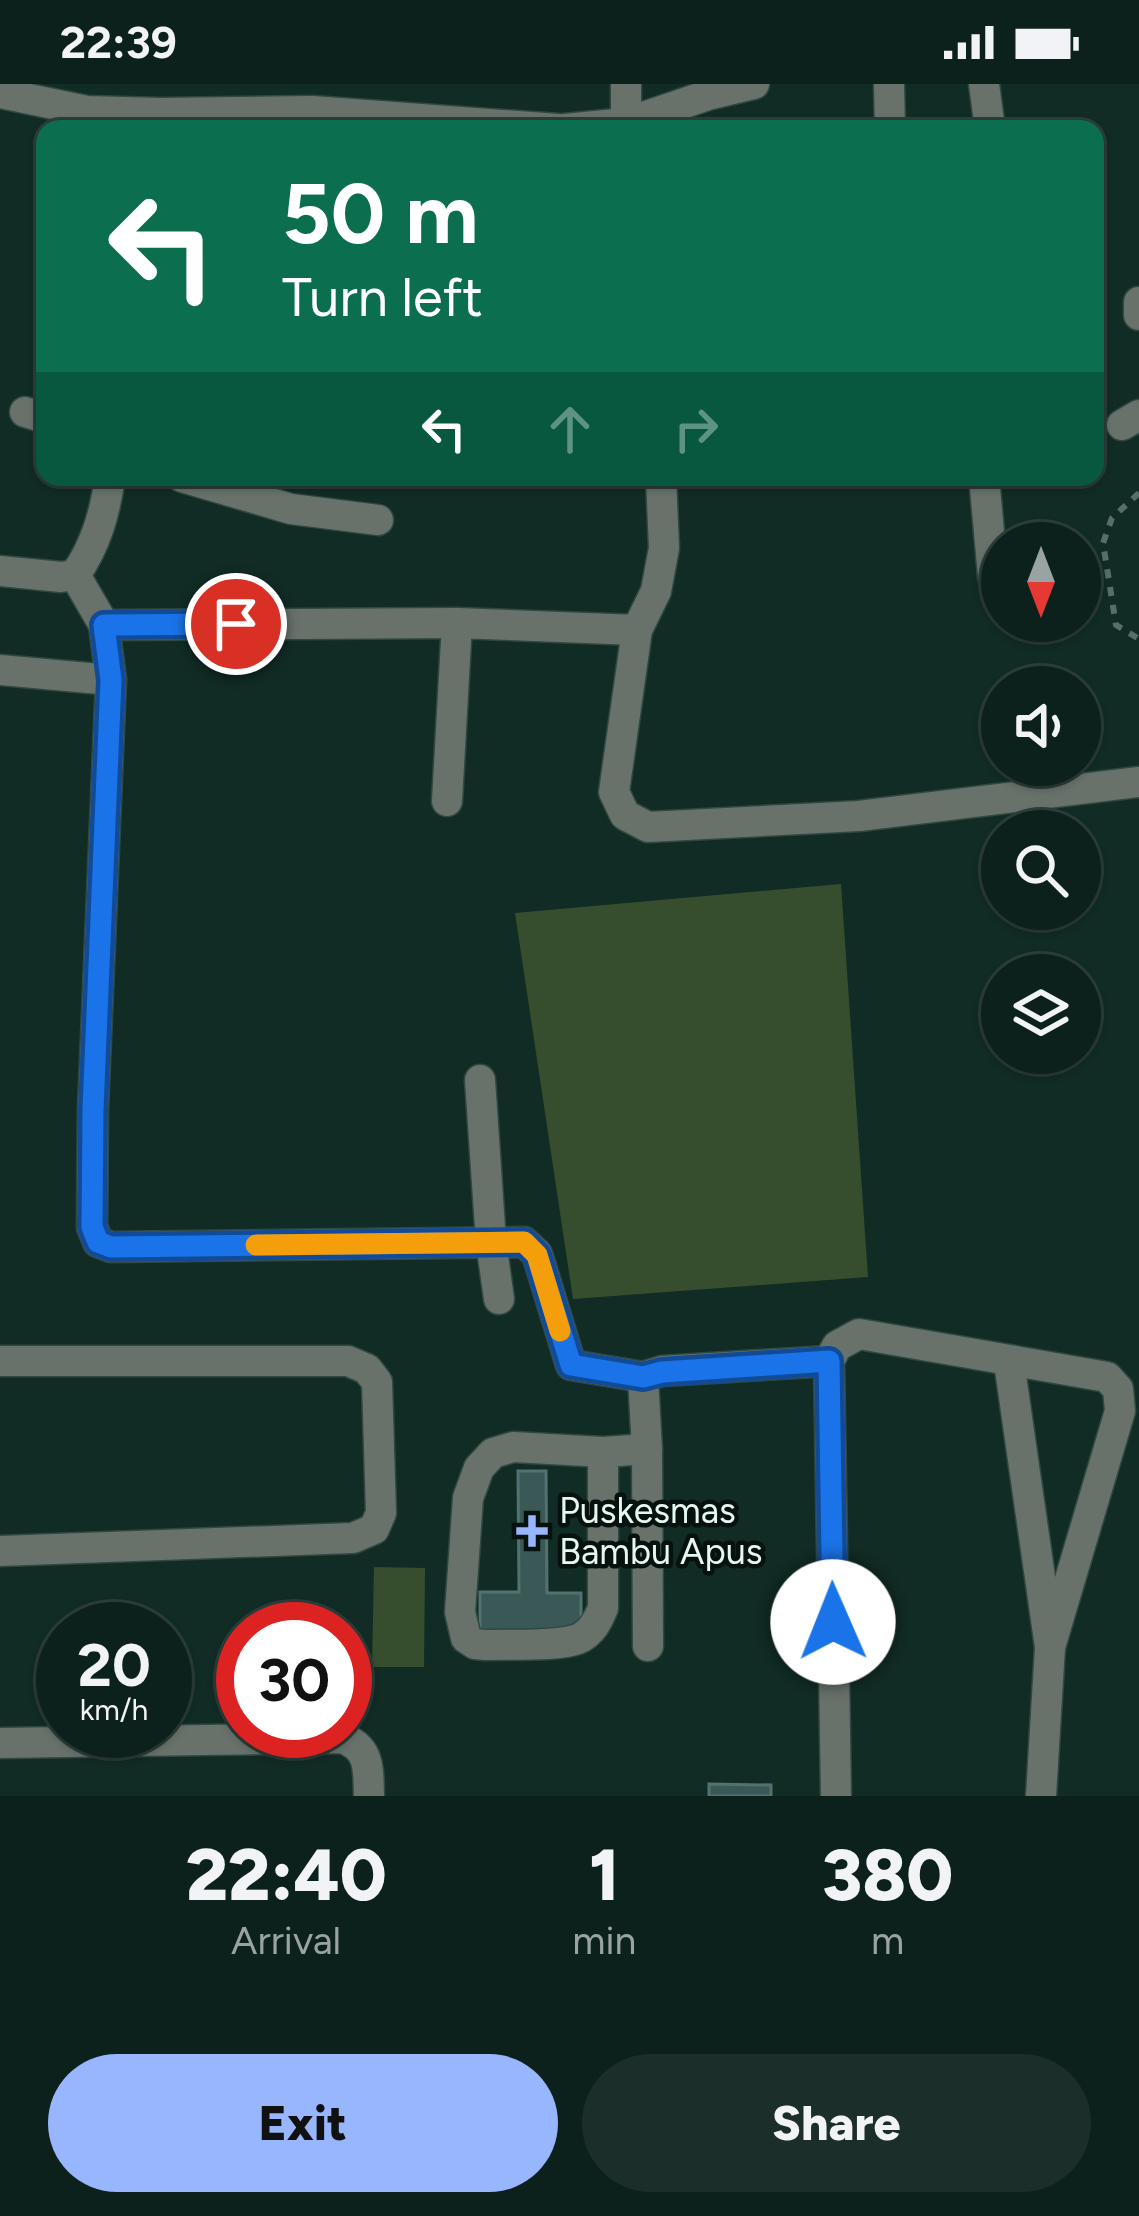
<!DOCTYPE html>
<style>
:root{--surface:#0d211c;--page:#1b2e29;--text:#f1f3f6;--muted:#9aa3a3;--line:#2d3e3b;--accent:#97b6fd}
body{margin:0;font-family:Figtree,sans-serif;background:var(--page);color:var(--text);height:100vh;display:flex;flex-direction:column;font-size:45px;white-space:nowrap}
*{box-sizing:border-box;margin:0}
p{font-size:39px;color:var(--muted)}
.icon{flex:none;width:66px;height:66px;fill:none;stroke:currentColor;stroke-width:2;stroke-linecap:round;stroke-linejoin:round}
.map{position:relative;height:1712px;overflow:hidden}
.side{display:flex;flex-direction:column;background:var(--surface);flex:1}
.side>*{flex:none}
.top-card{position:absolute;left:36px;top:36px;width:1068px;height:366px;border-radius:24px;box-shadow:0 3px 9px #0004,0 0 0 3px var(--line);background:#0b6e4f;color:#fff;overflow:hidden}
.needle{width:78px;rotate:180deg}
.fabs{position:absolute;left:981px;top:438px;display:grid;gap:24px}
.fabs a{display:grid;place-items:center;width:120px;height:120px;border-radius:50%;background:var(--surface);box-shadow:0 3px 9px #0004,0 0 0 3px var(--line);font-size:60px}
.speed{position:absolute;left:36px;top:1518px;display:flex;gap:24px;font-size:60px;font-weight:700;text-align:center}
.speed>*{display:grid;place-content:center;width:156px;height:156px;border-radius:50%;background:var(--surface);box-shadow:0 3px 9px #0004,0 0 0 3px var(--line);line-height:1}
.speed small{font-size:30px;font-weight:400}
.speed .limit{border:18px solid #d22;background:#fff;color:#111}
.pin{position:absolute;display:grid;place-items:center;width:102px;height:102px;color:#fff;margin:-51px;border:6px solid #fff;border-radius:50%;box-shadow:0 3px 12px #0007}
.me{position:absolute;width:132px;margin:-66px;rotate:359deg;stroke-linejoin:round;filter:drop-shadow(0 0 9px #0008)}
.turn{display:flex;align-items:center;gap:42px;height:252px;padding:0 48px;font-size:54px}
.turn .icon{width:156px;height:156px;stroke-width:2.5}
.turn b{display:block;font-size:84px;line-height:102px}
.lanes{display:flex;align-items:center;height:114px;padding:0 48px;background:#0003;justify-content:center;gap:60px;direction:ltr}
.lanes .off{opacity:.35}
.eta{display:flex;justify-content:space-evenly;align-items:center;height:204px;text-align:center}
.eta b{font-size:72px;font-weight:800;line-height:84px}
.cta{display:flex;gap:24px;margin-top:auto;padding:24px 48px}
.cta a{flex:1;height:138px;border-radius:72px;background:var(--accent);color:#111;font-size:48px;font-weight:800;line-height:138px;text-align:center}
.cta a+a{background:var(--page);color:var(--text)}
.status{display:flex;justify-content:space-between;align-items:center;height:84px;padding:0 60px;background:var(--surface);direction:ltr}
.status svg{height:33px;fill:currentColor}
.map>svg:first-child{display:block}
.green{fill:#364e2e}
.building{fill:#3a5856;stroke:#537170;stroke-width:3}
.lines{fill:none;stroke-linecap:round;stroke-linejoin:round}
.street-casing{stroke:#2f4841;stroke-width:33}
.path{stroke:#576f68;stroke-width:6;stroke-dasharray:9 9;stroke-linecap:butt}
.street{stroke:#68726b;stroke-width:30}
.route-casing{stroke:#114b97;stroke-width:30}
.route{stroke:#1a73e8;stroke-width:21}
.slow{stroke:#f59e0b;stroke-width:21}
.poi-dot{fill:#97b6fd;stroke:#07120f;stroke-width:4.5}
.labels{text-anchor:middle;dominant-baseline:central;stroke-width:9;stroke-linejoin:round;paint-order:stroke}
.poi-label{font-size:36px;fill:#e6f6f0;stroke:#07120f;text-anchor:start}
</style>
<div class="status"><b>22:39</b><svg viewBox="0 0 49 12"><path d="M0 12V9h3v3zM5 12V6h3v6zM10 12V3h3v9zM15 12V0h3v12zM26 1h20v11H26zM47 4h2v5h-2z"/></svg></div>
<div class="map">
<svg width="1139" height="1712" viewBox="0 0 1139 1712">
<rect width="100%" height="100%" fill="#112c25"/>
<g class="green">
<polygon points="841,800 868,1193 573,1215 515,829"/>
<polygon points="374,1483 425,1484 424,1583 372,1583"/>
</g>
<g class="building">
<polygon points="518,1387 546,1387 547,1509 581,1509 581,1547 480,1547 480,1508 519,1508"/>
<polygon points="709,1700 771,1701 771,1712 709,1712"/>
</g>
<g class="lines">
<defs>
<g id="street">
<polyline points="626,0 626,45"/>
<polyline points="889,0 890,45"/>
<polyline points="984,0 990,45"/>
<polyline points="0,9 87,27 160,29 312,27 558,45"/>
<polyline points="565,45 626,39 708,11 754,0"/>
<polyline points="1139,218 1139,231"/>
<polyline points="25,328 45,334"/>
<polyline points="1122,341 1139,331"/>
<polyline points="182,393 291,425 378,436"/>
<polyline points="661,393 664,464 656,507 637,546 614,708 625,731 648,743 859,732 1139,698"/>
<polyline points="984,393 993,492"/>
<path d="M0,487L61,493L75,491C96,461 105,429 110,393"/>
<polyline points="75,491 104,541 111,596 93,1025 92,1143 98,1158 111,1163 524,1158 537,1170 571,1281 643,1293 662,1287 829,1277"/>
<polyline points="104,541 457,539"/>
<polyline points="0,586 111,596"/>
<polyline points="447,717 457,539 637,546"/>
<polyline points="480,996 491,1158 499,1215"/>
<polyline points="0,1277 348,1277 367,1285 377,1298 381,1429 374,1445 353,1454 0,1467"/>
<polyline points="829,1277 837,1262 859,1250 1107,1293 1118,1305 1120,1327 1050,1563"/>
<polyline points="829,1277 836,1712"/>
<polyline points="1009,1278 1050,1563 1041,1712"/>
<polyline points="643,1293 647,1365 648,1562"/>
<path d="M603,1368V1524C598,1536 592,1549 578,1555C558,1563 509,1560 486,1561L475,1560L466,1554L460,1528L468,1414L479,1384L493,1369L513,1363L603,1368L647,1365"/>
<path d="M0,1659L342,1654C371,1664 368,1686 369,1712"/>
</g>
</defs>
<use href="#street" class="street-casing"/>
<polyline class="path" points="1139,409 1112,434 1103,459 1116,541 1139,555"/>
<use href="#street" class="street"/>
</g>
<g class="lines">
<defs>
<polyline id="route" points="236,540 104,541 111,596 93,1025 92,1143 98,1158 111,1163 524,1158 537,1171 571,1281 643,1293 662,1288 829,1277 833,1538"/>
</defs>
<use href="#route" class="route-casing"/>
<use href="#route" class="route"/>
<polyline class="slow" points="256,1161 524,1158 537,1171 560,1247"/>
</g>
<path class="poi-dot" d="M526 1429h12v12h12v12h-12v12h-12v-12h-12v-12h12z"/>
<g class="labels">
<g class="poi-label">
<text x="559" y="1426">Puskesmas<tspan x="559" dy="41">Bambu Apus</tspan></text>
</g>
</g>
</svg>
<div class="fabs">
<a><svg class="needle" viewBox="-14 -14 28 28"><path d="M0-13l5 13h-10z" fill="#e53935"/><path d="M0 13l5-13h-10z" fill="#9aa3a3"/></svg></a>
<a><svg class="icon" aria-label="sound" viewBox="0 0 24 24"><path d="M4 9h4l5-4v14l-5-4H4zM17 9q2 3 0 6"/></svg></a>
<a><svg class="icon" aria-label="search" viewBox="0 0 24 24"><circle cx="10" cy="10" r="6"/><path d="M15 15l6 6"/></svg></a>
<a><svg class="icon" aria-label="layers" viewBox="0 0 24 24"><path d="M12 4l9 5-9 5-9-5zM3 14l9 5 9-5"/></svg></a>
</div>
<div class="speed"><div>20<small>km/h</small></div><div class="limit">30</div></div>
<div class="pin" style="left:236px;top:540px;background:#d93025"><svg class="icon" aria-label="arrive" viewBox="0 0 24 24"><path d="M6 21V4h12l-3 4 3 4H6"/></svg></div>
<svg class="me" style="left:833px;top:1538px" viewBox="-20 -20 40 40"><circle r="19" fill="#fff"/><path d="M0-13L10 11 0 6-10 11z" fill="#1a73e8"/></svg>
<div class="top-card">
<div class="turn"><svg class="icon" aria-label="left" viewBox="0 0 24 24"><path d="M17 20v-9H6M10 6l-5 5 5 5"/></svg><div><b>50 m</b>Turn left</div></div>
<div class="lanes"><svg class="icon" aria-label="left" viewBox="0 0 24 24"><path d="M17 20v-9H6M10 6l-5 5 5 5"/></svg><svg class="icon off" aria-label="ahead" viewBox="0 0 24 24"><path d="M12 20V5M6 11l6-6 6 6"/></svg><svg class="icon off" aria-label="right" viewBox="0 0 24 24"><path d="M7 20v-9h11M14 6l5 5-5 5"/></svg></div>
</div>
</div>
<section class="side">
<div class="eta">
<div><b>22:40</b><p>Arrival</p></div>
<div><b>1</b><p>min</p></div>
<div><b>380</b><p>m</p></div>
</div>
<div class="cta"><a>Exit</a><a>Share</a></div>
</section>
